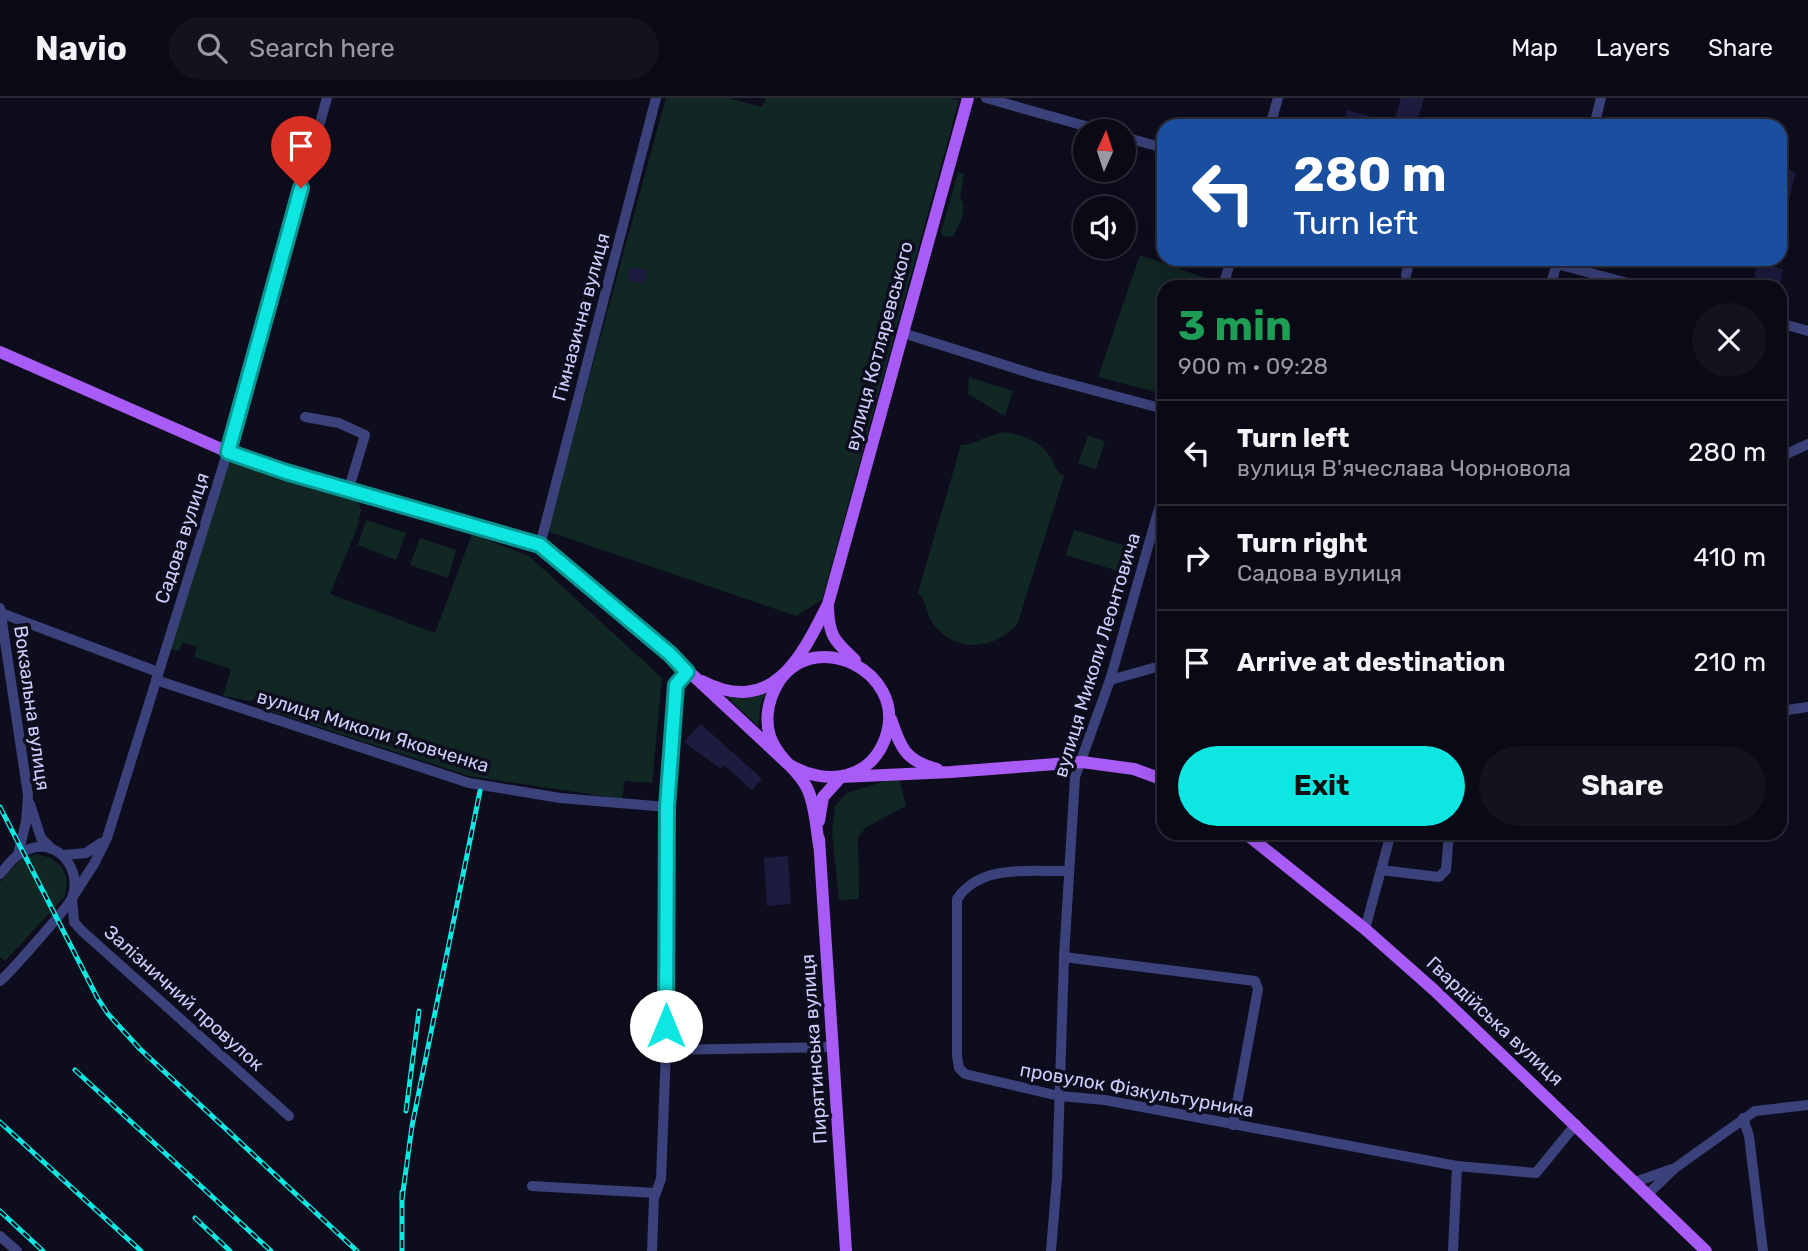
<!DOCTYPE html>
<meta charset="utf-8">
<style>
:root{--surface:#0a0a16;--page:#13131f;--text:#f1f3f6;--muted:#999aa1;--line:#2a2b35;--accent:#0ee7e1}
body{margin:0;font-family:Rubik,sans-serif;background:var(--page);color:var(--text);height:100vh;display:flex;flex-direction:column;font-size:26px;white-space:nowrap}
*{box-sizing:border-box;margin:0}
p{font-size:23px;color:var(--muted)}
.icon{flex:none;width:38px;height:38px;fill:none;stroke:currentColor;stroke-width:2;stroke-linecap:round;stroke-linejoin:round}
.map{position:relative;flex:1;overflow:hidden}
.drawer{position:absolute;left:1157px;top:182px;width:630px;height:560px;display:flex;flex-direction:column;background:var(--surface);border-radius:21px;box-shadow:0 4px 18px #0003,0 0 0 2px var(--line)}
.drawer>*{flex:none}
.top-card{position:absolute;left:1157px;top:21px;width:630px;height:147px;border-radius:21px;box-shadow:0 4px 18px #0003,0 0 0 2px var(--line);background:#1a4fa0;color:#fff;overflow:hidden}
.needle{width:46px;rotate:3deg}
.fabs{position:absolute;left:1073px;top:21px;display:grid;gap:14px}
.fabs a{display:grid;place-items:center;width:63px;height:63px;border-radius:50%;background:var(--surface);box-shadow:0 4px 18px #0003,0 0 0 2px var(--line);font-size:35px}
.pin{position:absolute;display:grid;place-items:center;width:60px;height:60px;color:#fff;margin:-72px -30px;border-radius:50% 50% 50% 0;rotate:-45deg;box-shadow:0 0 7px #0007}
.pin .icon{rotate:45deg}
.me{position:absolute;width:77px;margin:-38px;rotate:0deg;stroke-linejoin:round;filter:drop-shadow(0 0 5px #0008)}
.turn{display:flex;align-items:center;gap:24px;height:147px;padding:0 21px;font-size:32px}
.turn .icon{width:91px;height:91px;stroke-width:2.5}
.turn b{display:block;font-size:49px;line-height:60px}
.round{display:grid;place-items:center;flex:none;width:74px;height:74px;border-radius:37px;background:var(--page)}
.headline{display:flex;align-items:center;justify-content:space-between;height:119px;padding:0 21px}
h1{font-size:42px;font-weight:700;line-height:52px;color:#1e9e55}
.action{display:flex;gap:14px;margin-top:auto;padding:14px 21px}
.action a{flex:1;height:80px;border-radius:42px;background:var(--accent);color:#111;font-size:28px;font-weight:700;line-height:80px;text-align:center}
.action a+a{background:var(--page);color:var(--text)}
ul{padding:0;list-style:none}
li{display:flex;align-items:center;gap:21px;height:105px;padding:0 21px;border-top:2px solid var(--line)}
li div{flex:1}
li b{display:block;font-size:26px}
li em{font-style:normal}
header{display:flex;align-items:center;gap:42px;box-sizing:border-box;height:98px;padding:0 35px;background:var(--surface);border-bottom:2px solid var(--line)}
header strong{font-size:33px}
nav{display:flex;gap:38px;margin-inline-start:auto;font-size:24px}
.search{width:490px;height:63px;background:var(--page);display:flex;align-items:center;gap:18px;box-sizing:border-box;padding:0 24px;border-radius:38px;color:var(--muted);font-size:26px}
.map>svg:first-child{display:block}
.green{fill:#112724}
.building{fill:#1d1b3e}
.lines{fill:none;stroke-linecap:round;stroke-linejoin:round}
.minor{stroke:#3b417a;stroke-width:10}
.major{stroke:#a85bf5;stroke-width:12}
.rail-casing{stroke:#0ee7e1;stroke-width:5}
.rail{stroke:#0e0d1e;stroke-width:2.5;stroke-dasharray:8;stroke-linecap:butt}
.route-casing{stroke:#099692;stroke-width:18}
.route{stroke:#0ee7e1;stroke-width:12}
.labels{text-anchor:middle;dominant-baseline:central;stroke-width:7;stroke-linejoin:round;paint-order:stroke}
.street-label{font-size:19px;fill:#cdcefc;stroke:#0e0d1e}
</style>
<header>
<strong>Navio</strong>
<div class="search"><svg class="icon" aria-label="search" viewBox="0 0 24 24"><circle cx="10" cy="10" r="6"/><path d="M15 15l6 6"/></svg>Search here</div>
<nav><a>Map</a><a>Layers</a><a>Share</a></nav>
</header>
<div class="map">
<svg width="1808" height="1153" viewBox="0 0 1808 1153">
<rect width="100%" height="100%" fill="#0e0d1e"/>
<g class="green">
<polygon points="666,0 728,0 762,9 766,0 951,0 959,2 822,502 796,518 547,433"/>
<path d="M958,74L964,76L960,99C968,112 960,126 953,138L944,139L941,135Z"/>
<polygon points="1140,157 1211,182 1209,189 1164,189 1164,296 1098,279"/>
<polygon points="969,279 1013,293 1005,318 968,296"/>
<path d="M1005,334C1022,337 1038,342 1049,357C1055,365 1055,374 1064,378L1017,527C993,552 953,556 932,524C926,515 926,501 918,495L961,347C971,348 991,336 1005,334Z"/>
<polygon points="1088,338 1105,343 1096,371 1078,365"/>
<polygon points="228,363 357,401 361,412 357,430 330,496 435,535 472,436 529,458 662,580 652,685 625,683 622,701 469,678 267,612 264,595 251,603 223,598 231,571 194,559 197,549 183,544 179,553 169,550"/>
<polygon points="366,422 406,435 396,462 358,447"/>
<polygon points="1074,432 1126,448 1118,473 1066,457"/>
<polygon points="420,440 456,452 448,480 410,467"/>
<polygon points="768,594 761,604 758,628 727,599 748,600"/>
<polygon points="899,679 906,708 865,730 858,740 859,801 839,802 832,734 835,708 847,695"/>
<polygon points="37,756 51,760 62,769 67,782 65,798 5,863 0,859 0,784 22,760"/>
</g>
<g class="building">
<polygon points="1401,0 1424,0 1416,28 1343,28 1347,12 1394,25"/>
<polygon points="1781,70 1796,74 1782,128 1780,127"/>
<polygon points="1758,161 1774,161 1772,168 1783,171 1780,186 1754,179"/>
<polygon points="630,169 647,172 644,186 627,182"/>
<polygon points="701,626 762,681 752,692 724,667 721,671 684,644"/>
<polygon points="788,758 791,806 767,808 764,760"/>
</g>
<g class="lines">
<g class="minor">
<polyline points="986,0 1103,33"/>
<polyline points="1270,28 1278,0"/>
<polyline points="1594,28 1601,0"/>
<polyline points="1124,39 1164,50"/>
<polyline points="1538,161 1643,189"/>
<polyline points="1406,177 1410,161"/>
<polyline points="1223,189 1231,161"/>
<polyline points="1550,189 1558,162"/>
<polyline points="1780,225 1808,233"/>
<polyline points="903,235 1036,277 1164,311"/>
<polyline points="305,319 339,325 365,337 349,390"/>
<polyline points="1780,359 1808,346"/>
<polyline points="540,447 656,0"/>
<polyline points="0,510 28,697 26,724 18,756"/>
<polyline points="1,515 158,574"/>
<polyline points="156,582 469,685 560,700 667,709"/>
<polyline points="1110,582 1164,567"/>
<polyline points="1780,613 1808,609"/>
<polyline points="30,706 41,740 52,751"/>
<polyline points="64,757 86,755 101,745"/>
<polyline points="1381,772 1439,779 1446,772 1449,735"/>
<path d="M1069,773C1031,774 981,765 957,801V958L959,970L965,976L1059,998L1105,1002L1457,1068L1536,1075L1576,1026"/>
<path d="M0,776C9,766 16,755 29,751C58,740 83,772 72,800C68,809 9,876 0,883"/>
<polyline points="1365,831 1391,735"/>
<polyline points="1064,859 1255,883 1258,891 1233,1027"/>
<polyline points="666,952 833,949"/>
<polyline points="289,1018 81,832 74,824 72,800 94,766 107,740 224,365 327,0"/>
<polyline points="1743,1020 1749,1038 1763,1153"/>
<polyline points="1635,1084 1672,1071"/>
<polyline points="532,1088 656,1095"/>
<polyline points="1648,1096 1675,1070 1755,1013 1808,1007"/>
<polyline points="0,1138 17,1153"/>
<polyline points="652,1153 654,1100 661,1081 666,952 667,709 676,587 687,574"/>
<polyline points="1051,1153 1057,1080 1064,859 1075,679 1110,582 1164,393"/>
<polyline points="1453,1153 1457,1068"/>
</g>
<g class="major">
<path d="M0,254L228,354L286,374L540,447L670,556L788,666C826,689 873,683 887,635C904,574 817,530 780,582C766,603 762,631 777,652C786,666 800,675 807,690C815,706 816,729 819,747"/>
<path d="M828,510C829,539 835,543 855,562"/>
<path d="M702,583C772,619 801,560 828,506L968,0"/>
<path d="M891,621C901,651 906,663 937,671"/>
<polyline points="819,723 823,699 841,679 951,674 1082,664 1134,671 1164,682"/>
<polyline points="1245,735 1365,831 1434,892 1706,1153"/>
<polyline points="819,741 846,1153"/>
</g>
<defs>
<g id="rail">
<polyline points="0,709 97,899 108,916 140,951 357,1153"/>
<polyline points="75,972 271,1153"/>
<polyline points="406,1013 419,913"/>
<polyline points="0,1024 141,1153"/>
<polyline points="402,1094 402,1153"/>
<polyline points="402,1101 412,1028 480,693"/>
<polyline points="0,1113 43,1153"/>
<polyline points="195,1120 230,1153"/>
</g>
</defs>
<use href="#rail" class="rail-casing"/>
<use href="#rail" class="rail"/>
</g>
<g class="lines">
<defs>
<polyline id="route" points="301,90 228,354 286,374 540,447 670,556 687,574 676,587 667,709 666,928"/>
</defs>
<use href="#route" class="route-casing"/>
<use href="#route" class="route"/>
</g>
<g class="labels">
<g class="street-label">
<text transform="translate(581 219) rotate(-75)">Гімназична вулиця</text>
<text transform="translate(879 248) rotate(-75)">вулиця Котляревського</text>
<text transform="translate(182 440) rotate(-72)">Садова вулиця</text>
<text transform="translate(1097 557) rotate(-73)">вулиця Миколи Леонтовича</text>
<text transform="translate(32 610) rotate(82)">Вокзальна вулиця</text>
<text transform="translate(373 633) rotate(17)">вулиця Миколи Яковченка</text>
<text transform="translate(184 900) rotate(42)">Залізничний провулок</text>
<text transform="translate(1495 923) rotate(43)">Гвардійська вулиця</text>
<text transform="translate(814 951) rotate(-94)">Пирятинська вулиця</text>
<text transform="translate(1137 992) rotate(10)">провулок Фізкультурника</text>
</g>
</g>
</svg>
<div class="fabs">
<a><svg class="needle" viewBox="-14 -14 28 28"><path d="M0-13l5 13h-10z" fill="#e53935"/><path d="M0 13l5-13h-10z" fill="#999aa1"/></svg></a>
<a><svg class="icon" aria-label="sound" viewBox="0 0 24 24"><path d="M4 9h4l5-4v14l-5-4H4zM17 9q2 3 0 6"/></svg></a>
</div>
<div class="pin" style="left:301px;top:90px;background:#d93025"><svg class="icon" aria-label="arrive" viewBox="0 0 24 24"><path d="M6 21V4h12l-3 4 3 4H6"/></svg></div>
<svg class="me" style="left:666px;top:928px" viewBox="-20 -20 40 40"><circle r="19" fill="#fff"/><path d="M0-13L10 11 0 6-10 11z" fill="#0ee7e1"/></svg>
<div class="top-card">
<div class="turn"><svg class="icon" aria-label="left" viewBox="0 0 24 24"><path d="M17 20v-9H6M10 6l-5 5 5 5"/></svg><div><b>280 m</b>Turn left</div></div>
</div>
<section class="drawer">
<div class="headline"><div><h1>3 min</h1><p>900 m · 09:28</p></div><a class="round"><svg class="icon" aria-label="close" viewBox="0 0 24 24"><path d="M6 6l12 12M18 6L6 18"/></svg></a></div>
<ul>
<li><svg class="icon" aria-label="left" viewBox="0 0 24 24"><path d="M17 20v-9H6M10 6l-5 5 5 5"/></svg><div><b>Turn left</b><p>вулиця В'ячеслава Чорновола</p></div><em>280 m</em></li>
<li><svg class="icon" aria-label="right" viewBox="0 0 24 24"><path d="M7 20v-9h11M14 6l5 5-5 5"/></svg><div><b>Turn right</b><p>Садова вулиця</p></div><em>410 m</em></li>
<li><svg class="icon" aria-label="arrive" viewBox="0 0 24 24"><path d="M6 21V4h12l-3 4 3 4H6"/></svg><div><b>Arrive at destination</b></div><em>210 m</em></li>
</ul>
<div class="action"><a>Exit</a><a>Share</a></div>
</section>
</div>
